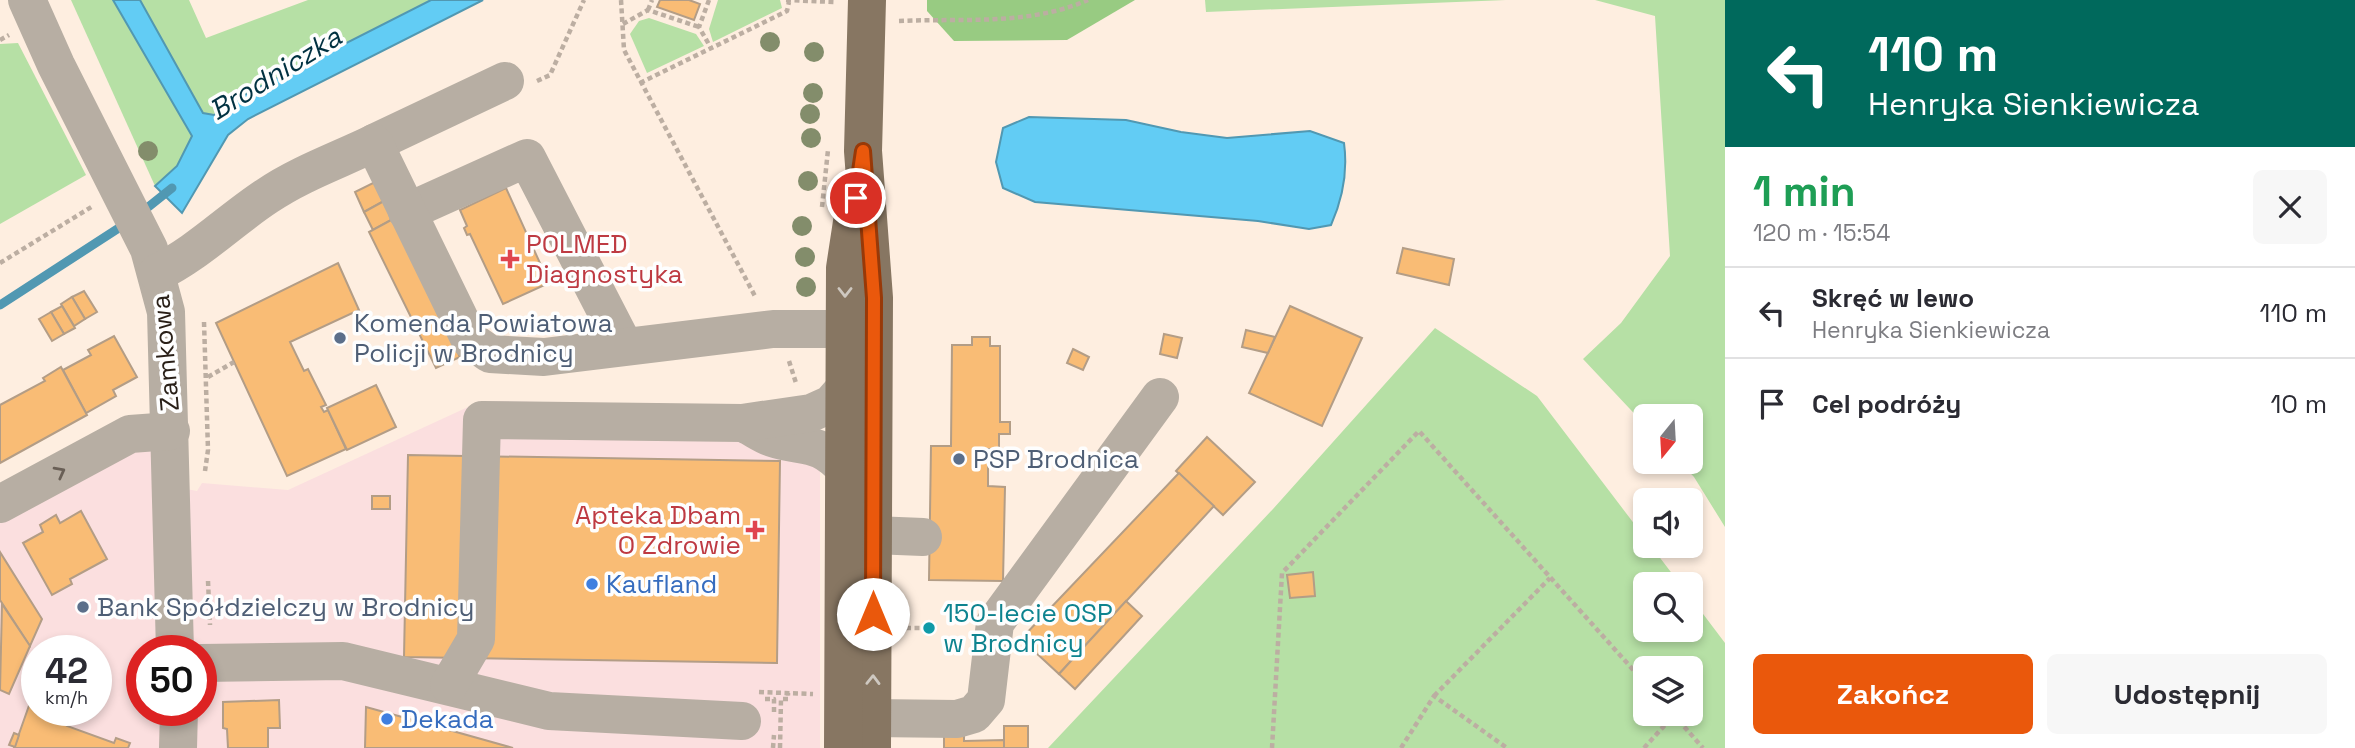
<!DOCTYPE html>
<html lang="pl">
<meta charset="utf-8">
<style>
:root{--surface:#fff;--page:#f7f7f7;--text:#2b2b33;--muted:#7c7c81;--line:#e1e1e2;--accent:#ea580c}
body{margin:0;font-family:"Space Grotesk",sans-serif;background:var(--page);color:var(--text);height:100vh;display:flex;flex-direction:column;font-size:26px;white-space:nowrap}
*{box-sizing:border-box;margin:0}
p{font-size:23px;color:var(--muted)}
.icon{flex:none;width:38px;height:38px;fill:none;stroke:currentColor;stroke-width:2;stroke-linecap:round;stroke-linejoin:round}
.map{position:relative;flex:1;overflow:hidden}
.sheet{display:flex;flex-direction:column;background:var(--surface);width:630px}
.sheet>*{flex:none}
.top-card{background:#00695c;color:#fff;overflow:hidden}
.needle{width:46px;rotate:198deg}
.fabs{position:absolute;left:1633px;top:404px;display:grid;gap:14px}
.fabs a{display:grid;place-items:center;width:70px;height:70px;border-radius:10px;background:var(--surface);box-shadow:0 4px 10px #0003;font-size:35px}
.speed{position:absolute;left:21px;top:635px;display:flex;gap:14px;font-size:35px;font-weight:700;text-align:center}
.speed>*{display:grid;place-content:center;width:91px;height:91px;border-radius:50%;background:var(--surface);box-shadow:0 4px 10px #0003;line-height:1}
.speed small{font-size:18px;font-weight:400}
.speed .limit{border:10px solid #d22;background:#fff;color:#111}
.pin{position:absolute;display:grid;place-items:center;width:60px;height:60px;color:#fff;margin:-30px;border:4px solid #fff;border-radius:50%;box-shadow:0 2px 7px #0007}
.me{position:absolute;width:77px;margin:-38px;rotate:0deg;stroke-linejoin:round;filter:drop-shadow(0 0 5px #0008)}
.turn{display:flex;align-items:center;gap:24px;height:147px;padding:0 28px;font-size:32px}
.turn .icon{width:91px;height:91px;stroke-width:2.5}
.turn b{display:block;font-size:49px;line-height:60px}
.round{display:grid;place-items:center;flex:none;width:74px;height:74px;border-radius:10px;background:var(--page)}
.headline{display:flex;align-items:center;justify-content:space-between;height:119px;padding:0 28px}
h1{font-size:42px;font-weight:600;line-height:52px;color:#1e9e55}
.button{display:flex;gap:14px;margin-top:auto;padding:14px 28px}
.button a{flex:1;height:80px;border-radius:10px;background:var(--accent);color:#fff;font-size:28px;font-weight:600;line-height:80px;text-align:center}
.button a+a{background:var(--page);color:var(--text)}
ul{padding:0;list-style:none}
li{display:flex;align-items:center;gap:21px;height:91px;padding:0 28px;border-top:2px solid var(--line)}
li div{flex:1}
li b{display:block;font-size:26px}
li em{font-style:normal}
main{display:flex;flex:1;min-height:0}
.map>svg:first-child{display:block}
.commercial{fill:#fbdfdf;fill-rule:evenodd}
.green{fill:#b6e0a5;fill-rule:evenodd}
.forest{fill:#98cb82}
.water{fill:#62ccf4;stroke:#5198b2;stroke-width:2}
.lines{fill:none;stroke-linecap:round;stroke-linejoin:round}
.stream{stroke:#5198b2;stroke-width:9}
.building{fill:#f9bc75;stroke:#b39d86;stroke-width:2}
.path{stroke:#bcaea2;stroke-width:4.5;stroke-dasharray:5 3.5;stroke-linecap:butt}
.minor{stroke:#b7aea3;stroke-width:38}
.major{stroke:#877662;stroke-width:38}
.tree{fill:#838d6b}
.oneway{stroke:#cec8c0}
.oneway2{stroke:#695f56}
.route-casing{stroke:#983908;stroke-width:18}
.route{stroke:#ea580c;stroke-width:12}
.health-dot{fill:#e0444e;stroke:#fefefe;stroke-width:2.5}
.service-dot{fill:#5c6f8a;stroke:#fefefe;stroke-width:2.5}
.shop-dot{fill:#3f7fe0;stroke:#fefefe;stroke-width:2.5}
.culture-dot{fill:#0f9aa8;stroke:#fefefe;stroke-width:2.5}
.labels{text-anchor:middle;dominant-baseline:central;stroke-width:7;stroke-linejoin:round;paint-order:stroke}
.health-label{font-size:26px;fill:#be3a42;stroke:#fefefe;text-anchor:start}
.service-label{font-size:26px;fill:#4e5e75;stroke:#fefefe;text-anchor:start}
.street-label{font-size:26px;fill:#291f17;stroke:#fefefe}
.shop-label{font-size:26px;fill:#366cbe;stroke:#fefefe;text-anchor:start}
.culture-label{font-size:26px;fill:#0d838f;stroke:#fefefe;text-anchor:start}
.water-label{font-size:28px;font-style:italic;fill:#003141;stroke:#fefefe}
</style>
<main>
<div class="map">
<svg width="1725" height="748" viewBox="0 0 1725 748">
<rect width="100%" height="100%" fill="#feeee0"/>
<path class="commercial" d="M481,401L791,406L820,401V748H0V521L144,447L157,453L159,484L197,491L202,483L288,490ZM37,651H96V710H37ZM142,651H201V710H142Z"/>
<g class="green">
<polygon points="71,0 113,0 192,136 177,166 155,186"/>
<polygon points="140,0 189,0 206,38 308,0 431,0 246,94 214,115 203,113"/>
<polygon points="718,0 780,0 782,8 713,42 709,29"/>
<polygon points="1205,0 1506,0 1206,12"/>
<polygon points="1595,0 1725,0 1725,527 1694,477 1680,462 1690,462 1690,416 1645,416 1645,425 1583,359 1621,323 1670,256 1655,16"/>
<polygon points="649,18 696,34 704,46 647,73 630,34 639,21"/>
<polygon points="18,43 86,175 0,224 0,44"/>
<path d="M1435,328L1537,396L1645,538V546H1651L1680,584H1645V630H1690L1691,598L1725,643V748H1048L1273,509ZM1645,668H1690V714H1645Z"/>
</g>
<polygon class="forest" points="927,0 1135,0 1067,40 954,41 927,11"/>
<g class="water">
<polygon points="113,0 140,0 203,113 214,115 246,94 431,0 483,0 248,119 228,135 182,213 155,186 177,166 192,136"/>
<path d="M1029,117L1126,120L1181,132L1227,138L1310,131L1344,143C1348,172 1343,198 1331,225L1309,229L1258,221L1035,202L1003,188L996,162L1003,128Z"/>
</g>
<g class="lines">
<g class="stream">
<polyline points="142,212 172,188"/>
<polyline points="0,305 125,224"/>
</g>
</g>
<g class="building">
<polygon points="660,0 689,0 700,4 694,20 657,7"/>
<polygon points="375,182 384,201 364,212 355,192"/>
<polygon points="506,188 549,283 503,304 470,234 467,235 464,228 467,226 460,210"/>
<polygon points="384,201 393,219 373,230 364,212"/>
<polygon points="393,219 460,357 436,368 369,232"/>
<polygon points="1403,248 1454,259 1449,285 1397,273"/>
<polygon points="338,263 359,310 290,342 304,371 308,369 326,405 321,407 324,412 328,410 346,449 287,476 216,323"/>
<polygon points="84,291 97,312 85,319 72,297"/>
<polygon points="72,297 85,319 74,326 61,304"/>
<polygon points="62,306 75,328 64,334 51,312"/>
<polygon points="1290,306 1362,338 1322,426 1249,393"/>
<polygon points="51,312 64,334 52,341 39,319"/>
<polygon points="1246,330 1275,337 1268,353 1242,347"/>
<polygon points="1164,334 1182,338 1177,358 1160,354"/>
<polygon points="114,336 137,377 113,390 116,396 86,413 63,370 91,355 88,350"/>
<polygon points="972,337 990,337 990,346 1000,346 1000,422 1010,422 1010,434 999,434 999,449 988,449 988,486 1005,487 1003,581 929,580 931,446 951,446 952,345 972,345"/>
<polygon points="1073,349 1089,357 1083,370 1067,363"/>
<polygon points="61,367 87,415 0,463 0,405 45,381 43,378"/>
<polygon points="376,385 396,427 347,450 327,408"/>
<polygon points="1207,437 1255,482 1223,515 1176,471"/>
<polygon points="408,455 780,461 777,663 404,657"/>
<polygon points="1179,473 1214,506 1059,674 1021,639"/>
<rect x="372" y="496" width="18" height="13"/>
<polygon points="81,511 107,559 70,579 72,584 52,595 23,543 43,532 40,525 56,515 60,523"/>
<polygon points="0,552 42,619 30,646 0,600"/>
<polygon points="1313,572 1315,596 1290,598 1287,575"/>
<polygon points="1126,601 1142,616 1075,689 1059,674"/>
<polygon points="2,604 30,646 9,694 0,690"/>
<polygon points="37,683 37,710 73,710 67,726 114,743 116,738 130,743 128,748 14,748"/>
<polygon points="279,700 280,728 268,728 268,748 228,748 227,729 223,728 223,702"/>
<polygon points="366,707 449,730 513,748 365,748"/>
<rect x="1004" y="726" width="24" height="22"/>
<polygon points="944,728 964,728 964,741 1004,740 1004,748 944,748"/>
<polygon points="14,733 19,735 15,747 9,745"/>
</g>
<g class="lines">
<g class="path">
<polyline points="621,0 624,50 756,298"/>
<polyline points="709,0 699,27 711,48"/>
<polyline points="786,0 834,2"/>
<polyline points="648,10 652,0"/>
<path d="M899,21C963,18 1028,26 1088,0"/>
<polyline points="623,24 648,10 699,27"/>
<polyline points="0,40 9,35"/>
<polyline points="537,81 550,75 584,0"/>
<polyline points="640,83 787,11 789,2"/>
<polyline points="822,207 828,150"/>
<polyline points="0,263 93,206"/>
<polyline points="204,322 208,450 205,471"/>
<polyline points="789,361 796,383"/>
<polyline points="208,377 234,362"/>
<polyline points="208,581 210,625"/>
<polyline points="906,628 926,628"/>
<polyline points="759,692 813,694"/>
<polyline points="1434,696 1550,578"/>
<polyline points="765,699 774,699 774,712"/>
<polyline points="1673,714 1703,748"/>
<polyline points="773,748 774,735"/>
<polyline points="780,748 781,699 788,699 788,693"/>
<polyline points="1272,748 1282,573 1419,431 1645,683"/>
<polyline points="1401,748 1434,696 1507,748"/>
<polyline points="1644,748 1674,715"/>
</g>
<g class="minor">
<polyline points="27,0 56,65 149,249 166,312 175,651"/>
<polyline points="374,143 505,81"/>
<polyline points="407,212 527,158 624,346"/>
<path d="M157,273C198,253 229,221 267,196C299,174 339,160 374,143L470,340L490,354L544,357L773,329H845"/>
<path d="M747,425C755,429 763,435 772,438C806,449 817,439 845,469"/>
<polyline points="0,504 130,434 171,431"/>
<polyline points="873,535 923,537"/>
<polyline points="201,663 343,661 549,711 742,721"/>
<polyline points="449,685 476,639 482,420 742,423 811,413 831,404 845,388"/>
<polyline points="872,718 957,719 974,714 986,700 995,623 1160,397"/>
<polyline points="178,748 179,710"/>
</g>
<g class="major">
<polyline points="867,0 863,151 874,298 872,748"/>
<polyline points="843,748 845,268 852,222"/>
</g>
</g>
<g class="tree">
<circle cx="770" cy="42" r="10"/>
<circle cx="814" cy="52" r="10"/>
<circle cx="813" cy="93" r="10"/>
<circle cx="810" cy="114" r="10"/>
<circle cx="811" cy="138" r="10"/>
<circle cx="148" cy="151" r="10"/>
<circle cx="808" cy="181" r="10"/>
<circle cx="802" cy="226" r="10"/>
<circle cx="805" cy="257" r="10"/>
<circle cx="806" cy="287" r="10"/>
</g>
<defs><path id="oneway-chevron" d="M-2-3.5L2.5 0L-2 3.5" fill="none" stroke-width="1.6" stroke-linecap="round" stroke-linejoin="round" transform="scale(1.75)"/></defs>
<g class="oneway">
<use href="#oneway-chevron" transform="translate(845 292) rotate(90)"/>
<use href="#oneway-chevron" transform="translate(873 680) rotate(-89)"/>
</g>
<use class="oneway2" href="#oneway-chevron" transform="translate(60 472) rotate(-28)"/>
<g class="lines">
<defs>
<polyline id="route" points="856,198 863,151 874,298 873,614"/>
</defs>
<use href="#route" class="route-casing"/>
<use href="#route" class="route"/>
</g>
<g class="health-dot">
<path d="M506.5 248.5h7v7h7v7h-7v7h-7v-7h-7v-7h7z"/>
<path d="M751.5 519.5h7v7h7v7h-7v7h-7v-7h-7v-7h7z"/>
</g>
<g class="service-dot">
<circle cx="340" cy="338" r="7"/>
<circle cx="959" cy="459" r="7"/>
<circle cx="83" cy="607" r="7"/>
</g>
<g class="shop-dot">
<circle cx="592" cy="584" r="7"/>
<circle cx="387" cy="719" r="7"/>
</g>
<circle class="culture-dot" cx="929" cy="628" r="7"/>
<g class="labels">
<g class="health-label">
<text x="526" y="244">POLMED<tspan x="526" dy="30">Diagnostyka</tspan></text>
<text x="741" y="515" text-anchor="end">Apteka Dbam<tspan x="741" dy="30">O Zdrowie</tspan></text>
</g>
<g class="service-label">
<text x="354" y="323">Komenda Powiatowa<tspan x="354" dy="30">Policji w Brodnicy</tspan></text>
<text x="973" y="459">PSP Brodnica</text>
<text x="97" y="607">Bank Spółdzielczy w Brodnicy</text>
</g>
<g class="street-label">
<text transform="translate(165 353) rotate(-95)">Zamkowa</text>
</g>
<g class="shop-label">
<text x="606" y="584">Kaufland</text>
<text x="401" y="719">Dekada</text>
</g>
<g class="culture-label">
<text x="943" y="613">150-lecie OSP<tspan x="943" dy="30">w Brodnicy</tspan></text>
</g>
<g class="water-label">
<text transform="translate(275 73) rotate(-32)">Brodniczka</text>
</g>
</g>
</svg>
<div class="fabs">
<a><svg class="needle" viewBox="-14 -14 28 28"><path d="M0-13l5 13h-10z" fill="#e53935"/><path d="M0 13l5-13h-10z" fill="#7c7c81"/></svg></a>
<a><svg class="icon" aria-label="sound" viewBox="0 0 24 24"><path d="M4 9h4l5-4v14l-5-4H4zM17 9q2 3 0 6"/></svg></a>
<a><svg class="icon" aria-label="search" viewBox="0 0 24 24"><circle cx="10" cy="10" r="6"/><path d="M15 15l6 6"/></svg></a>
<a><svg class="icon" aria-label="layers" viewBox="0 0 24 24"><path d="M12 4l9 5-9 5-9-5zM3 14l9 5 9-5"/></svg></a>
</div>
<div class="speed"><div>42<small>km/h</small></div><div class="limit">50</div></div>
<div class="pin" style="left:856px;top:198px;background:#d93025"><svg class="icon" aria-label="arrive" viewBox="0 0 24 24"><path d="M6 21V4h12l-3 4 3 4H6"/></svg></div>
<svg class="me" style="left:873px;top:614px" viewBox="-20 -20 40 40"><circle r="19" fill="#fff"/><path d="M0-13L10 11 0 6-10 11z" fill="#ea580c"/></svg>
</div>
<section class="sheet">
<div class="top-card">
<div class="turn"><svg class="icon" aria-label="left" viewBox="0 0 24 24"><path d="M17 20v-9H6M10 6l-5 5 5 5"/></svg><div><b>110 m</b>Henryka Sienkiewicza</div></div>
</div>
<div class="headline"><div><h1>1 min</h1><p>120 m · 15:54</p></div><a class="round"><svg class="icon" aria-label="close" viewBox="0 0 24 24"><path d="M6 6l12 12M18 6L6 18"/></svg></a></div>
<ul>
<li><svg class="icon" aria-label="left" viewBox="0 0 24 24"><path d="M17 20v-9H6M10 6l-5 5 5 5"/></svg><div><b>Skręć w lewo</b><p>Henryka Sienkiewicza</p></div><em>110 m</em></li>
<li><svg class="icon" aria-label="arrive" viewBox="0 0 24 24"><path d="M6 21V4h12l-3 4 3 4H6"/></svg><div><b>Cel podróży</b></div><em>10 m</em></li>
</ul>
<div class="button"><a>Zakończ</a><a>Udostępnij</a></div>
</section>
</main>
